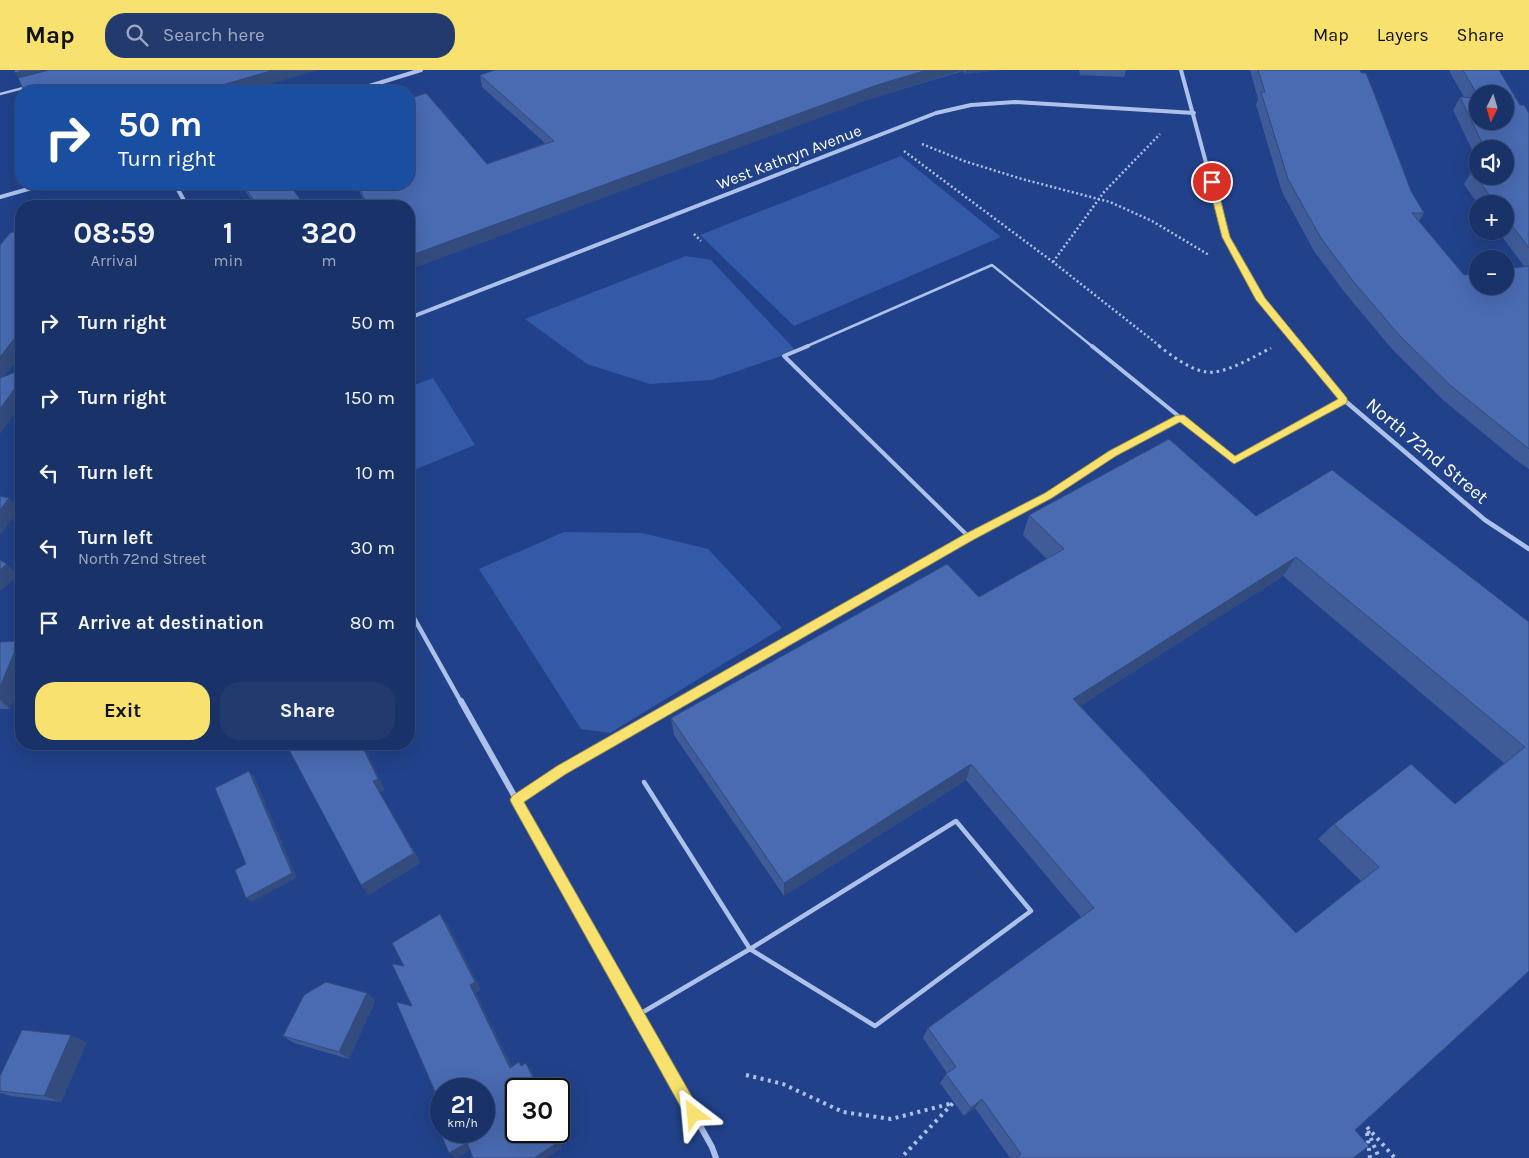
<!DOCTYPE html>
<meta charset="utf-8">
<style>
:root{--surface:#193268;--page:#223a6e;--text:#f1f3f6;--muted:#9faac0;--line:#374d7c;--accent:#f8e16e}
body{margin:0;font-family:Karla,sans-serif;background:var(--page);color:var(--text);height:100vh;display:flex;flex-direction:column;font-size:19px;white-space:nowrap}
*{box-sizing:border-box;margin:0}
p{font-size:16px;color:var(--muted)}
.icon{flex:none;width:28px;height:28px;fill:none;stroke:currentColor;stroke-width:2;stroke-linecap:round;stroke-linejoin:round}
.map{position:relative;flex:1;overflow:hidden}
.details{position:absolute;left:15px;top:130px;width:400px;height:550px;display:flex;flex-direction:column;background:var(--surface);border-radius:20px;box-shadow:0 5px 20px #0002,0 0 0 1px var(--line)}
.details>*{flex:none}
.banner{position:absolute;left:15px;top:15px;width:400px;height:105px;border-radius:20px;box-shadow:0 5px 20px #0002,0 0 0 1px var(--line);background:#1a4fa0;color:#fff;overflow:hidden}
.needle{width:32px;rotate:185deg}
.fabs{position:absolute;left:1469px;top:15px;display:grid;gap:10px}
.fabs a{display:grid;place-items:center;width:45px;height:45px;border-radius:50%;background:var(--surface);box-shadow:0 5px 20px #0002,0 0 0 1px var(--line);font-size:25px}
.speed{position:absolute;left:430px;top:1008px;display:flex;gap:10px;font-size:25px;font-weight:700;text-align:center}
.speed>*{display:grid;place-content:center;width:65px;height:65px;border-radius:50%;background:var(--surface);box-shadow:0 5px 20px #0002,0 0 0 1px var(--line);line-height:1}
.speed small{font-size:12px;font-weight:400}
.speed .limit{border:2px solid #111;border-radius:8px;background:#fff;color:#111}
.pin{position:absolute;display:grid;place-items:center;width:42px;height:42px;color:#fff;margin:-21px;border:2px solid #fff;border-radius:50%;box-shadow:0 1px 5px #0007}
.me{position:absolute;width:55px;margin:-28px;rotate:331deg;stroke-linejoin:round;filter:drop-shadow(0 0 4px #0008)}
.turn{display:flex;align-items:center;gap:18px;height:105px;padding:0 20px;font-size:22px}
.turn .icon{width:65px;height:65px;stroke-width:2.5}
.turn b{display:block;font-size:35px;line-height:42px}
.eta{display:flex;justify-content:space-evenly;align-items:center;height:85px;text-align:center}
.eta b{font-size:30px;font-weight:700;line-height:35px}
.button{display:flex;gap:10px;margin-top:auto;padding:10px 20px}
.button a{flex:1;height:58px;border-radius:20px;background:var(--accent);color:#111;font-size:20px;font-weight:700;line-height:58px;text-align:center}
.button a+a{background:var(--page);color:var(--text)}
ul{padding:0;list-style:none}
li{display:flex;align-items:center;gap:15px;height:75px;padding:0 20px}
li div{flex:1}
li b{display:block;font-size:19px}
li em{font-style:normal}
header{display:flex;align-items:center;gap:30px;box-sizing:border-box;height:70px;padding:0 25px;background:var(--accent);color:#111}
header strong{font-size:24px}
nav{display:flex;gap:28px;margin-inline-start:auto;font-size:18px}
.search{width:350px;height:45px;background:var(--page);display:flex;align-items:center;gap:12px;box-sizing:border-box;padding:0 18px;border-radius:20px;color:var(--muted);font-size:19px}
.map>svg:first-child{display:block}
.green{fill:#345aa7}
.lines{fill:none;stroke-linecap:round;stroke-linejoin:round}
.path-far2{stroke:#adc1eb;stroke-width:2.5;stroke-dasharray:2 2.5;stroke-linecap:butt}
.path-far1{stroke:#adc1eb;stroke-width:3;stroke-dasharray:2.5 4;stroke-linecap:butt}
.path{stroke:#adc1eb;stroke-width:4;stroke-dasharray:3 4.5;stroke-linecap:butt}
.lane-far2{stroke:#adc1eb;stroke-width:2.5}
.lane-far1{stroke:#adc1eb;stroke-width:4}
.lane{stroke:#adc1eb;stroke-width:4.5}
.street-far2{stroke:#adc1eb;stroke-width:4}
.street-far1{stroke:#adc1eb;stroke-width:4.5}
.street{stroke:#adc1eb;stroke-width:6}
.wall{fill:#3f5c99;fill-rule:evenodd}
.shaded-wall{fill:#334b7d}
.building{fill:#496bb2;stroke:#334b7d;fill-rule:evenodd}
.route{fill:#f8e16e;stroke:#a19248}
.labels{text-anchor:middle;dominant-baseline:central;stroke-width:4.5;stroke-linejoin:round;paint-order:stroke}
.far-street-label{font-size:16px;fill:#fff;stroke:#21428a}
.street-label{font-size:19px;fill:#fff;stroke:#21428a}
</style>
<header>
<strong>Map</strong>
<div class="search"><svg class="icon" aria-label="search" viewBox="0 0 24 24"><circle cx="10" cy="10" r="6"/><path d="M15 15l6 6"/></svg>Search here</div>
<nav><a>Map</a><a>Layers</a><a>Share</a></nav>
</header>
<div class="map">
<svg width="1529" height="1088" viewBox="0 0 1529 1088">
<rect width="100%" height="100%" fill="#21428a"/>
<g class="green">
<polygon points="901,86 1001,167 794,256 700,165"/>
<polygon points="686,186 711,190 796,281 711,310 650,314 587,294 525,249"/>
<polygon points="433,308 475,375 409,402 409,317"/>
<polygon points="564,462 642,463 708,479 782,558 610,663 581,659 479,499"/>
</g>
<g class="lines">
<g class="path-far2">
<polyline points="922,74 964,91 1022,109 1110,132 1152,151 1209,185"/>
<polyline points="904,81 1053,192 1161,277"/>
<polyline points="694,164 701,171"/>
<polyline points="1053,192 1104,122 1160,64"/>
</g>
<path class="path-far1" d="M1159,276C1172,286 1189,299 1206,302C1224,305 1255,286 1271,278"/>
<g class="path">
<polyline points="746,1005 783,1014 843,1042 891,1049 953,1033 901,1088"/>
<polyline points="1367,1057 1395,1088"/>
<polyline points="1368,1061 1379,1088"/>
<polyline points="1367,1063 1370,1088"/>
</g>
<g class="lane-far2">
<polyline points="0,24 27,17"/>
<polyline points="805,277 992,195 1093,277"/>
</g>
<g class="lane-far1">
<polyline points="808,276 784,286 969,467"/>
<polyline points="1092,276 1234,391 1344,330"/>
<polyline points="681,632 969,467 1048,425 1113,383 1181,347"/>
</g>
<g class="lane">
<polyline points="644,712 750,879"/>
<polyline points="517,730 562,700 683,631"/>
<polygon points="956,751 1031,841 875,956 750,879"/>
<polyline points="638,945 750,879"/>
</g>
<g class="street-far2">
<polyline points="1181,0 1226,167 1261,230 1300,277"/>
<polyline points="353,21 421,0"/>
<polyline points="175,114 187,136"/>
<polyline points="0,127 46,114"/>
<polyline points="409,248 936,43 971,35 1015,32 1194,43"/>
</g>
<g class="street-far1">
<polyline points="1299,276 1344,330 1485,450 1529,479"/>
<polyline points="409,539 461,632"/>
</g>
<polyline class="street" points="461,631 712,1077 716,1088"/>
</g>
<g class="wall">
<polygon points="495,0 999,0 965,4 963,1 876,27 409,136 366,136 356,114 409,114 487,94 545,73 482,17 480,5"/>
<polygon points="1079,0 1126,0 1124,7 1080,5"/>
<path d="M1250,0H1360L1411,121L1424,143L1419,151L1464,205L1524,196L1498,161H1505V134H1478L1464,114L1472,101L1505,106V79H1478V92L1453,40L1460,27H1464L1449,1L1450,0H1499L1520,35L1529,43V399L1512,387L1442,329L1392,279L1346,224L1314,181L1282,122L1256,35L1258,29ZM1478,24L1505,51H1478Z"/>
<polygon points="241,114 289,114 305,136 255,136"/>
<path d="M1029,445L1256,446L1529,552V901L1355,1060L1353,1088H1010L975,1038L964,1046L940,1013L947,1003L923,968L928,958L1081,847L966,710L784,826L674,665L671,648L979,527L1047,489L1023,465ZM1283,506L1504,693L1455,734L1334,754L1318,769L1361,811L1296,863L1080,636Z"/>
<polygon points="19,571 21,574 21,611 10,639 0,639 0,572"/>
<polygon points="367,923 375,931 349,989 294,973 283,966"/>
<polygon points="87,972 61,1032 11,1026 0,1023 0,1006"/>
</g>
<g class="shaded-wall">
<polygon points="25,0 75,0 22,15 15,3"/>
<polygon points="274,0 318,0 247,21 201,21"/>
<polygon points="927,0 963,0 876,27 409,200 409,186 877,15"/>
<polygon points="966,0 999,0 965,4"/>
<polygon points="21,260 21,284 0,312 0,287"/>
<polygon points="21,310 21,335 0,364 0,339"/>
<polygon points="9,428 20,440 0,465 0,440"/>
<polygon points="1296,487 1283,506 1065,646 1073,629"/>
<polygon points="7,494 18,506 0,521 0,500"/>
<polygon points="19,571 21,574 21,611 10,639 0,630 0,617"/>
<polygon points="361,674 363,674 385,720 380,722 421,793 369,825 361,815 373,711"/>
<polygon points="971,694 966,710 784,826 784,813"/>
<polygon points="249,701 254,706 297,808 251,832 246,828"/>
<polygon points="440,844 447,853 481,920 476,923 516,1004 510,998 470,915"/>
<polygon points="367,923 375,931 349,989 339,982"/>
<polygon points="71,965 87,972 61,1032 44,1026"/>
<polygon points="526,993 531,1000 540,1019 538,1019"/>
<polygon points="982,1029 975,1038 964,1046 971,1038"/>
<polygon points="552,1061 554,1061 562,1078 546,1088 534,1088"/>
<polygon points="467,1073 474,1078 457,1088 449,1083"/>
</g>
<g class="building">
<polygon points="14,0 25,0 15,3"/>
<polygon points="49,0 274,0 201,21 24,21 18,8"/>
<polygon points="495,0 927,0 877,15 409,186 409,136 368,136 357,114 409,114 409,29 426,23 487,94 554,71 480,5"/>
<polygon points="1258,0 1360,0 1361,3 1366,3 1374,23 1411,121 1424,143 1412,143 1464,205 1478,203 1478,216 1505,216 1505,199 1529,196 1529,379 1451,316 1400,266 1353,211 1321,168 1288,109 1261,22 1265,22"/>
<polygon points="1463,0 1499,0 1520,35 1524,35 1529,43 1529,178 1505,146 1505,134 1496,134 1472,101 1478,101 1478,106 1505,106 1505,79 1485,79 1460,27 1478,28 1478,51 1505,51 1505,24 1478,24 1478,26"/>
<polygon points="243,114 289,114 305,136 257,136"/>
<polygon points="93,129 97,136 69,136"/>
<polygon points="11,162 21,163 21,260 0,287 0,175"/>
<polygon points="21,300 21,310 0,339 0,308"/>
<path d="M1169,369L1256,446L1332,400L1529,552V901L1355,1060L1369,1076L1353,1088H1016L1021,1084L982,1029L971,1038L946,1004L956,997L928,958L1094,838L971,694L784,813L671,648L947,494L979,527L1064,479L1029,445ZM1296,487L1525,677L1455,734L1411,694L1334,754L1379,797L1296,863L1073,629Z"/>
<polygon points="0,426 9,428 0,440"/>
<polygon points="0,490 7,494 0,500"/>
<polygon points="19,571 0,617 0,572"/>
<polygon points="286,674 361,674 378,709 373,711 414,783 361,815"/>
<polygon points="249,701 292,803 246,828 235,800 246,794 215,718"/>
<polygon points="440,844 475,912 470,915 510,998 519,992 521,996 526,993 538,1019 516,1019 516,1061 552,1061 557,1073 534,1088 473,1088 467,1073 449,1083 433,1046 441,1041 441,1061 484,1061 484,1019 441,1019 441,1035 396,932 412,936 392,894 404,896 392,873"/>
<polygon points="326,912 367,923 339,982 283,966 304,925"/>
<polygon points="22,960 71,965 44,1026 0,1021 0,1006"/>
</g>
<polygon class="route" points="1212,109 1216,112 1230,167 1265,228 1347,328 1347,333 1234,394 1180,352 1116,386 1052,428 973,470 566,704 524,732 699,1039 701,1044 699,1050 694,1052 688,1050 512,734 510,730 512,726 557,696 965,464 1045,423 1109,381 1177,345 1184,345 1235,386 1338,329 1256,230 1222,167 1208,112"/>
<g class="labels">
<g class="far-street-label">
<text transform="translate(789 87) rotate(-21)">West Kathryn Avenue</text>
</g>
<g class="street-label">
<text transform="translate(1427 381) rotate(40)">North 72nd Street</text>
</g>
</g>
</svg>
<div class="fabs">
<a><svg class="needle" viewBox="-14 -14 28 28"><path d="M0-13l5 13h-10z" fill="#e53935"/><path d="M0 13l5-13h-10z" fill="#9faac0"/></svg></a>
<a><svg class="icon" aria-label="sound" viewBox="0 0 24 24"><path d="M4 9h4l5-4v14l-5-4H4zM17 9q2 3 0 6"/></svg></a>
<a>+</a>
<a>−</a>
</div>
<div class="speed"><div>21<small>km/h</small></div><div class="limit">30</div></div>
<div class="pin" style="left:1212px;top:112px;background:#d93025"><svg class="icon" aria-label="arrive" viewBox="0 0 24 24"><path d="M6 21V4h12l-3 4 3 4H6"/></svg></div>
<svg class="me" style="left:694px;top:1044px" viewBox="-20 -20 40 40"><path d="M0-17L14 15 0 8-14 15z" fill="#f8e16e" stroke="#fff" stroke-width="4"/></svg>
<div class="banner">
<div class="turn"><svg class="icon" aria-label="right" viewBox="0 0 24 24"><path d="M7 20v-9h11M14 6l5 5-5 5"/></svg><div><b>50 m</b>Turn right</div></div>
</div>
<section class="details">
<div class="eta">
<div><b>08:59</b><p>Arrival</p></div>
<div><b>1</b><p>min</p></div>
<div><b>320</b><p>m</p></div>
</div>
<ul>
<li><svg class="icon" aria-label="right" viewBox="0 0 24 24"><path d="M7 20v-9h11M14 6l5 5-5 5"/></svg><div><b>Turn right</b></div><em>50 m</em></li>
<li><svg class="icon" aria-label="right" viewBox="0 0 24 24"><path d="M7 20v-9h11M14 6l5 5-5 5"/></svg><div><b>Turn right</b></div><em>150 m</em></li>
<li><svg class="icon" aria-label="left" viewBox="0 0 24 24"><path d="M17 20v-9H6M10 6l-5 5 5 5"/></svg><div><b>Turn left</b></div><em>10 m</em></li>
<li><svg class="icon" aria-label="left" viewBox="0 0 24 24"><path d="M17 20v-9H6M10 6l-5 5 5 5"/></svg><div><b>Turn left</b><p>North 72nd Street</p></div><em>30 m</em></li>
<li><svg class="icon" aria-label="arrive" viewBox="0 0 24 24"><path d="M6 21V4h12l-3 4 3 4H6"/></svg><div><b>Arrive at destination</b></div><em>80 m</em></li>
</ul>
<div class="button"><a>Exit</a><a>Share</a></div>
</section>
</div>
